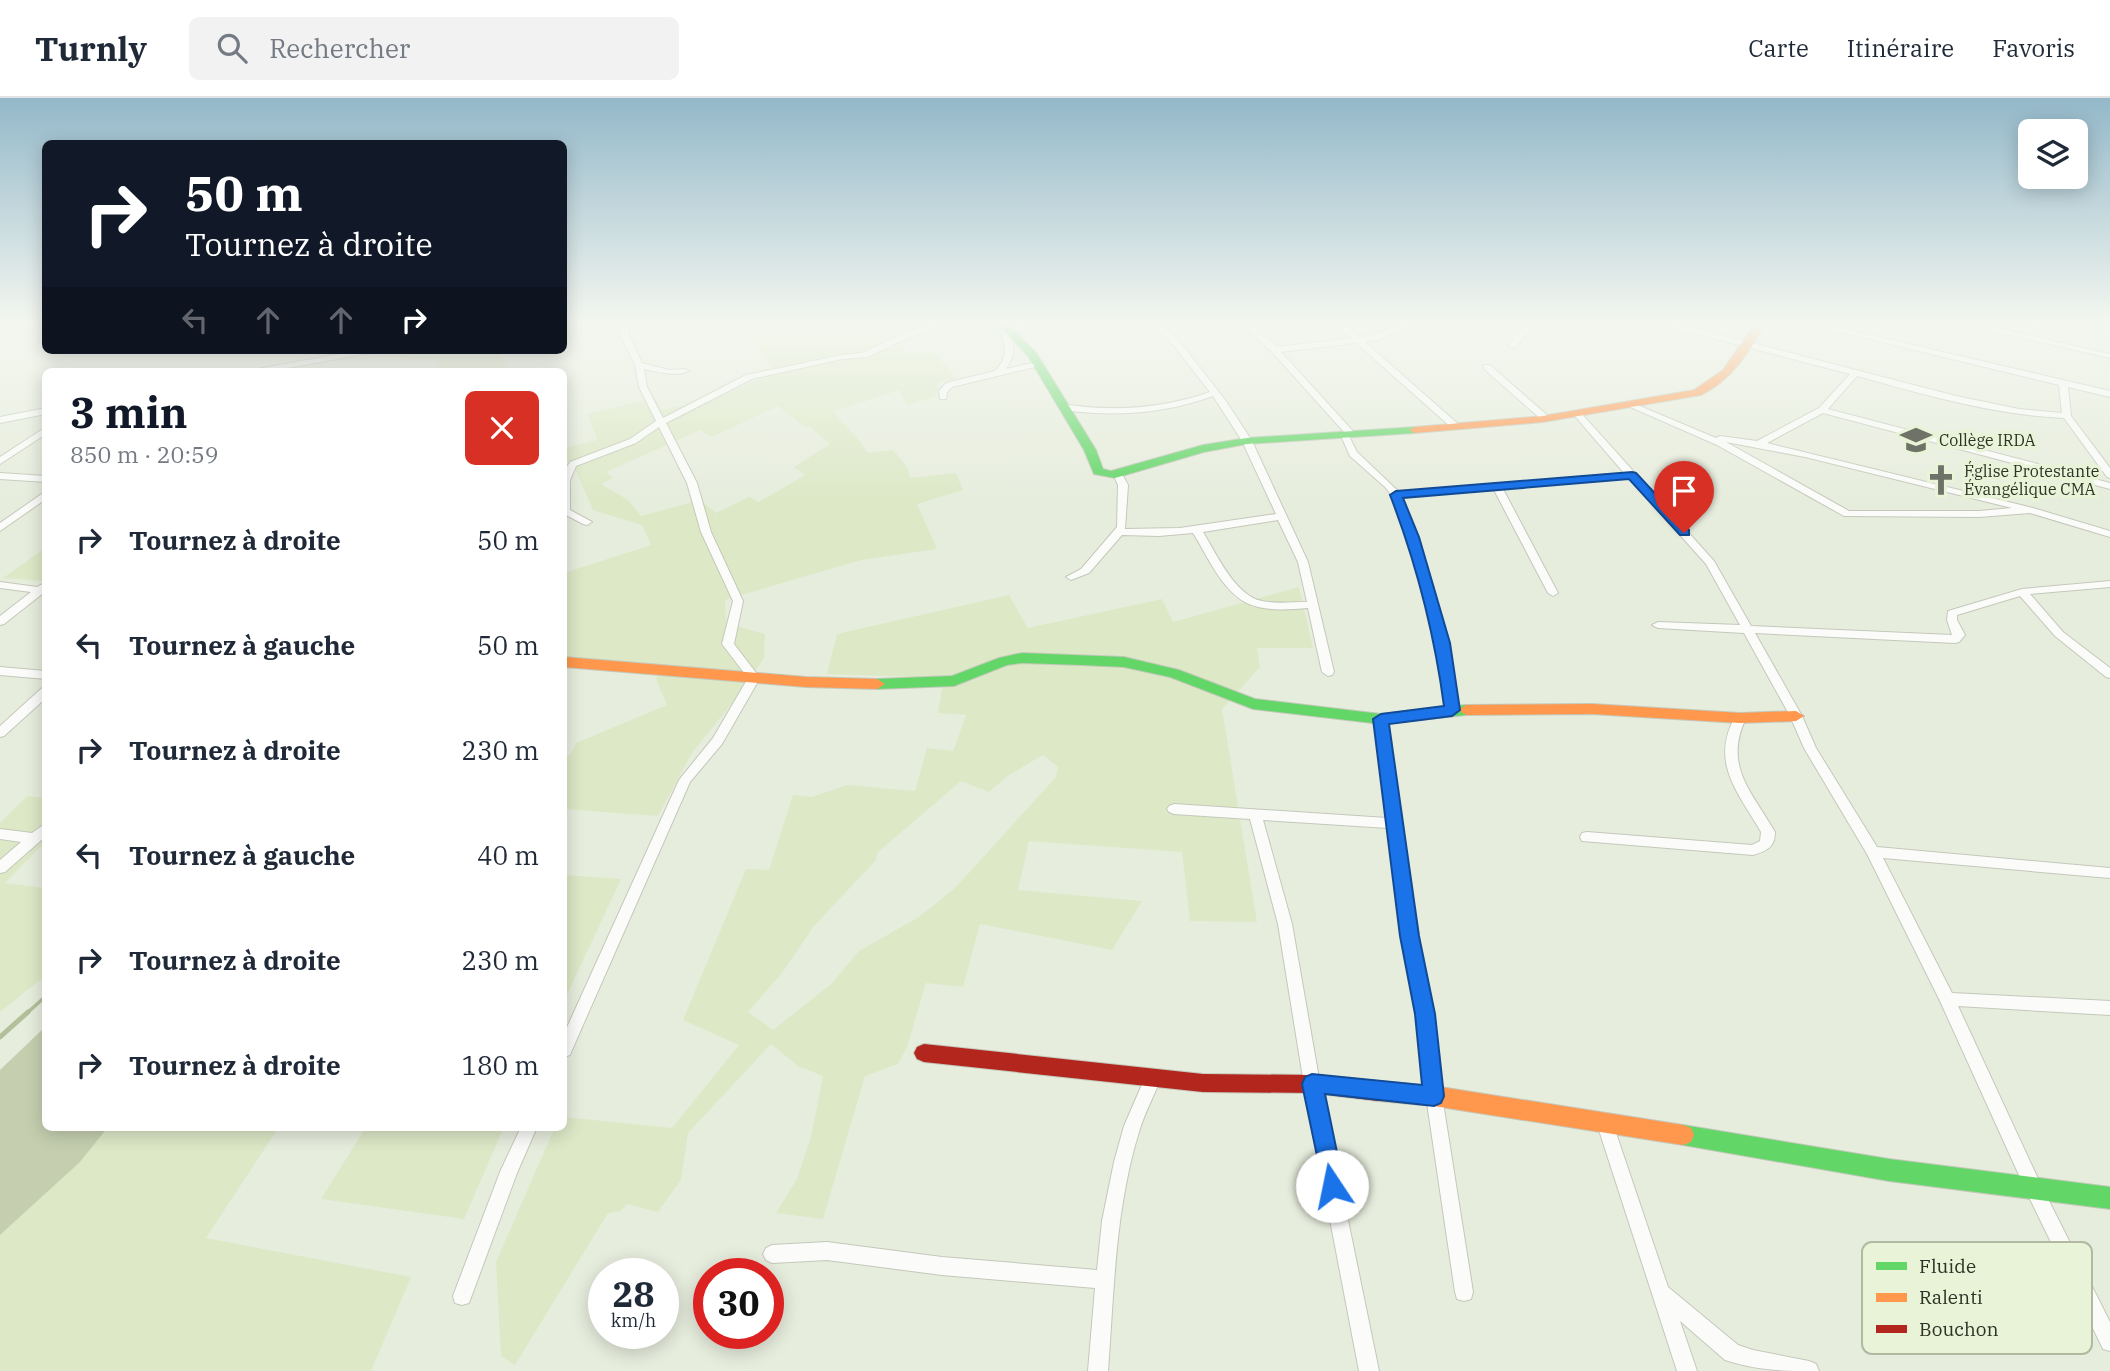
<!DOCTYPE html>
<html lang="fr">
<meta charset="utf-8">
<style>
:root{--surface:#fff;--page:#f2f2f3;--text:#1f2937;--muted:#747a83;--line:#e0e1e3;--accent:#111827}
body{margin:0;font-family:"IBM Plex Serif",serif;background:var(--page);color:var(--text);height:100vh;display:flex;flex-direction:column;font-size:26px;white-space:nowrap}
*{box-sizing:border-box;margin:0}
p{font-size:23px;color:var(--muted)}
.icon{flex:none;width:38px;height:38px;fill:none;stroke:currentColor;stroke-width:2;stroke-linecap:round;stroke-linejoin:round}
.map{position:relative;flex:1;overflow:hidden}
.drawer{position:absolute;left:42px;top:270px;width:525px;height:763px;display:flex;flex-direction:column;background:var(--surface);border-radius:10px;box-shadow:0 4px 18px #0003}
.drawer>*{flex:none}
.hud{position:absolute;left:42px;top:42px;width:525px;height:214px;border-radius:10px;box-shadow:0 4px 18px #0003;background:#111827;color:#fff;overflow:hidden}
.fabs{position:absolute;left:2018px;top:21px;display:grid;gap:14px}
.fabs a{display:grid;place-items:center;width:70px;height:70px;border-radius:10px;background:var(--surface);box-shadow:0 4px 18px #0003;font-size:35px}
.speed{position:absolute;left:588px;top:1160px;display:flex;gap:14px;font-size:35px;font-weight:700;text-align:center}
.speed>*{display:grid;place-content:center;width:91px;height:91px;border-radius:50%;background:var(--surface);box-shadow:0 4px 18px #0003;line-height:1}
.speed small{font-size:18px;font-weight:400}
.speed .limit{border:10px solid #d22;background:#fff;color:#111}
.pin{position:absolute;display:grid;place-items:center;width:60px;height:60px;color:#fff;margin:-72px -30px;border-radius:50% 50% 50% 0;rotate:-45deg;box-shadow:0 0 7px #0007}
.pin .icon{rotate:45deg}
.me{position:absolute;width:77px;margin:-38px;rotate:349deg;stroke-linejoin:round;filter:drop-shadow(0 0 5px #0008)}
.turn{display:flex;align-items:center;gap:24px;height:147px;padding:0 28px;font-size:32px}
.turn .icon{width:91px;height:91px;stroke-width:2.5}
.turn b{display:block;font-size:49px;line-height:60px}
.lanes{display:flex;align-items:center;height:66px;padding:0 28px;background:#0003;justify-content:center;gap:35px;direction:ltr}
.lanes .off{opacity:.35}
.round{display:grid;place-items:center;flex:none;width:74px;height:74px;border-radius:10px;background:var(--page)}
.headline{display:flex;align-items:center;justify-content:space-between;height:119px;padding:0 28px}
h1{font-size:42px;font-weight:800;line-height:52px;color:var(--accent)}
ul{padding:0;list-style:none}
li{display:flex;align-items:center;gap:21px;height:105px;padding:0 28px}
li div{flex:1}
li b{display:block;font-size:26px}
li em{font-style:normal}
header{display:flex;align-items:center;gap:42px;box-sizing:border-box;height:98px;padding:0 35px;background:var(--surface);border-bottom:2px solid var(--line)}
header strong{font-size:33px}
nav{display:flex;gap:38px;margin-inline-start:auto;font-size:24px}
.search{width:490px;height:63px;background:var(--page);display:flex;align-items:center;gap:18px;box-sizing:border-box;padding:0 24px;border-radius:10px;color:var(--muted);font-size:26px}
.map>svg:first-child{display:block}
.green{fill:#dde8c7;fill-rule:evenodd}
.forest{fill:#c5cfaf}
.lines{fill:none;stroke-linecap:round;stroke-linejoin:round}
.stream-far1{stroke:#b3bf9a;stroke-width:3.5}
.stream{stroke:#b3bf9a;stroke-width:5}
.street-casing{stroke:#c4c8bb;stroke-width:2}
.fast-casing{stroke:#c4c8bb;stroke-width:2}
.slow-casing{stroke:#c4c8bb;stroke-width:2}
.jam-casing{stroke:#c4c8bb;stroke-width:2}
.street{fill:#fbfcfa;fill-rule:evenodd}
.fast{fill:#63d668;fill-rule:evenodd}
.slow{fill:#ff974d;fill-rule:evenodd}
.jam{fill:#b3261e;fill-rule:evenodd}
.route{fill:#1a73e8;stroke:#114b97;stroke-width:2}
.labels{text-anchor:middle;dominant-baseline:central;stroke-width:7;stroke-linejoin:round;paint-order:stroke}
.far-poi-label{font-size:16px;fill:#2e3227;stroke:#e9f3d7;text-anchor:start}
.key{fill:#e9f3d7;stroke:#b1b9a2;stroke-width:2}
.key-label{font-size:19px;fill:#2e3227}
</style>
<header>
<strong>Turnly</strong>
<div class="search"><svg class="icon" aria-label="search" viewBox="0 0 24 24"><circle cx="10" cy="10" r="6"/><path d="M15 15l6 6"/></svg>Rechercher</div>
<nav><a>Carte</a><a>Itinéraire</a><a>Favoris</a></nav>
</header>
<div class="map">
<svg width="2110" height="1273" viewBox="0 0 2110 1273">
<rect width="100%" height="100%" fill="#e7eddd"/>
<g class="green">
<polygon points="564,224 616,224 619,233 565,242"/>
<path d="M707,224H930L933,228L894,237L906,255L934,253L956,281L939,284L936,298L907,307L899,292L834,313C843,329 860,338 867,355L893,352L908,370L910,380L956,375L963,392L917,406L937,451L861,462L725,502L726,525L765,536L764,560L745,589L692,655L658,718L564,711V659L570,657L576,645L667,607L656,581L660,573L564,561V475L651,447L642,427L593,412L576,373L564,358V350L597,342L588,316L655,300L661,312L711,302L776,274L740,227L712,231ZM778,308L805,329L809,328L830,346L794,369L805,377L759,404L749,399L716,415L700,402L641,418L628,402L601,386L613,380L606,374L700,332L712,339Z"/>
<polygon points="394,252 496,252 509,267 505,273 432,273 439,263 401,260"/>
<polygon points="45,450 45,483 3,480"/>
<path d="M1299,489L1313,550H1257L1260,569L1222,611L1257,824L1190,823L1182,754L1029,743L1018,792L1142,803L1112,852L980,826L963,889L926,885L907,949L898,966L865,978L823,1121L776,1115L797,1081L811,1039L823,978L798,968L771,946L688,1035L681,1082L658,1114L627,1106L621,1113L608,1115L515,1267L501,1258L496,1164L555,1029H564V1019L672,1030L739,947L683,922L746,771L769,772L793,697L812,699L847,687L915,693L927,650L953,653L966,617L938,615L944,580L827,576L837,536L1009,497L1028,530L1162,501L1173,524ZM1043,657L1058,669L1056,679L955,790L919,819L859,853L831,886L773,932L748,914L782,875L814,828L876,762L877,755L961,683L989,694L1009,677Z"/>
<polygon points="27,698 45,700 45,744 5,785 45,790 45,878 0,914 0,725"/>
<polygon points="564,777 621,781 564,903"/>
<polygon points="108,1029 279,1029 206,1140 411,1179 371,1273 0,1273 0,1137 80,1064"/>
<polygon points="366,1029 504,1029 464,1121 321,1101"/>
</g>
<polygon class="forest" points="45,929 46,1029 108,1029 80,1064 0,1137 0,972"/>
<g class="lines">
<polyline class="stream-far1" points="26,916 46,898"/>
<polyline class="stream" points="0,939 28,914"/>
<defs>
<g id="street">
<path d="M621,224H629V238L642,265L669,272L685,271L689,273C675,279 659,274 644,271L647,289L663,320L746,277L842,257L862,255L904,235L939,224H951L910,239L867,259L842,261L752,281L666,325L697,385L711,434L743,503L734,546L760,580L722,646L690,684L572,952L570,957L564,959V936L679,682L713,640L748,580L722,546L733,503L701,434L687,385L659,329L636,345L576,368L570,382V412L592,424L587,427L583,426L564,416V373L570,364L630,341L656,323L639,289L635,267L621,238Z"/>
<path d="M1001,224L1008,226C1012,245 1018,253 1006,271L1040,263H1043V267L952,289L947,294L946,301H940L939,293L946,285L995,273C1014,252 1000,247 1001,224Z"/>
<path d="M1151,224H1159L1180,244L1226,303L1252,343L1308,464L1334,574L1332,577L1328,578L1322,574L1308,510C1292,511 1274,513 1258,509C1225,502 1209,460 1193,435L1159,438L1122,437L1089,475L1071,482L1066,479L1081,471L1117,429L1118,387L1113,376L1115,374H1121L1128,387L1125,431L1180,430L1276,416L1242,343L1213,298C1164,316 1114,319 1062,312L1058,309L1062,306C1113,314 1161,311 1210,294L1174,248ZM1278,422L1298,464L1307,504C1292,504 1276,506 1262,503C1235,498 1216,455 1203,434Z"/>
<path d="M1240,224H1249L1277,249L1352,240L1334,224H1343L1360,239C1381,237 1399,224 1420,224L1377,242L1365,244L1458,326V330H1452L1356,245L1281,254L1352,332L1353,334L1350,340L1357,354L1399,394L1624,375L1574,317L1581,315L1714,463L1751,528L1952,537L1947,522L1948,513L2022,491L2110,483V489L2030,496L2063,534L2110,570V580L2106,579L2055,538L2020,498L1957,517V522L1965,537L1959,544L1955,545L1755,535L1802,618L1816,650L1877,749L2110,770V780L1883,760L1952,895L2110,903V917L1958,908L2040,1085L2110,1224V1253L2103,1251L2028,1097L1940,903L1867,756L1804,650L1790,618L1744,535L1658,530L1652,527L1658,524L1740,527L1706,466L1629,380L1503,391L1558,495L1553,498L1548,495L1494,392L1402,399L1433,487L1445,537L1458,612L1456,615H1448L1434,537L1423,487L1391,397L1386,390L1350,358L1342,340L1344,334L1272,254Z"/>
<polygon points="1527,224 1535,224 1516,249 1510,249 1509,247"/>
<path d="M1650,224H1665L1690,229L1956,298L2019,311L2062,315L2059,287L1800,224H1814L2110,293V299L2068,289L2071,318L2110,370V380L2107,379L2064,320C1994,317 1925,297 1857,278L1828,311L2110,385V391L1823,315L1767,345L2033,410L2110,433V439L2030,415L1979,419L1844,418L1717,347L1628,308L1635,306L1716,340L1720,338L1757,343L1819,310L1850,276ZM1726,344L1805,359L2012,410L1979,413H1849Z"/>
<polygon points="1954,224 1969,224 2110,256 2110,260"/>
<polygon points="362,252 380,252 376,254 271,273 253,273 257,271"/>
<polygon points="1484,267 1490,267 1548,318 1548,322 1542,322 1484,271"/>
<polygon points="46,310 46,316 0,325 0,319"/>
<polygon points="46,329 46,336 0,366 0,359"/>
<polygon points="0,375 46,378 46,384 0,381"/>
<polygon points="46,393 46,401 0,433 0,425"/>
<polygon points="0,484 37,489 46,484 46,493 4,526 0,527 0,518 31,494 0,490"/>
<polygon points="0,569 46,573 46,581 0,577"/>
<polygon points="46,589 46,600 4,638 0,639 0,628 42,590"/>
<path d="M1740,616L1746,620C1723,668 1752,694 1775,734C1775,749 1767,753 1753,757L1582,743L1580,739L1582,735L1587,734L1752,747L1760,743L1761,734C1738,694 1709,664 1736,617Z"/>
<polygon points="1381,617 1387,621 1416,838 1433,916 1442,998 1473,1194 1471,1201 1464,1203 1457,1201 1455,1194 1426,998 1417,916 1402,838 1388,730 1263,722 1292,826 1320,986 1379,1273 1359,1273 1304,986 1278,826 1250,721 1174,716 1169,714 1167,711 1169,708 1174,706 1387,720 1375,621"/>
<polygon points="46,725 46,738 5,774 0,775 0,762 21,744 0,741 0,731 32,735"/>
<path d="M1153,973L1159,975L1161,980C1154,998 1144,1016 1139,1034C1115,1111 1114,1193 1108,1273H1088L1095,1190L942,1177L827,1162L772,1165L766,1162L763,1156L766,1150L772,1147L827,1144L942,1159L1097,1172L1102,1123L1114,1064L1124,1028L1147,975Z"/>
<path d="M1604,1015L1610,1018L1612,1023L1668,1189L1738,1247L1753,1252L1809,1263L1816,1266L1819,1273C1784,1273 1759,1273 1725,1262L1680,1223L1697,1273H1677L1596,1023L1598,1018Z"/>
<polygon points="521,1029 537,1029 517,1075 469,1205 462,1207 455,1205 453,1198 500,1074"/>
</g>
<g id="fast">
<polygon points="996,224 1007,224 1037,256 1096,352 1103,371 1111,373 1203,347 1247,340 1415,329 1421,332 1415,335 1247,346 1204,354 1115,380 1094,376 1084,352 1028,258"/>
<polygon points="2102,224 2110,224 2110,228"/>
<polygon points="1022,555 1124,559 1179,572 1255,601 1381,616 1466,607 1474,612 1466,617 1381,626 1253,611 1170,579 1124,569 1082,567 1022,565 1007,567 954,588 877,591 869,586 877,581 952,578 999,560"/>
<polygon points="1683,1027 1889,1061 2110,1089 2110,1111 1889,1083 1683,1047 1675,1044 1672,1037 1675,1030"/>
</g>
<g id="slow">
<path d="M1756,224H1766C1749,254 1733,281 1701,297L1543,324L1415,335L1409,332L1415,329L1543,318L1694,292L1723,272Z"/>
<polygon points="564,559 806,579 877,581 885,586 877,591 806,589 564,569"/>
<polygon points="1592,606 1740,615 1796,613 1804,618 1796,623 1740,625 1592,616 1466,617 1458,612 1466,607"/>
<polygon points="1378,983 1434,988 1683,1027 1691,1030 1694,1037 1691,1044 1683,1047 1434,1008 1378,1003 1371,1000 1368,993 1371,986"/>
</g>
<polygon id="jam" points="924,946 1203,976 1312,977 1378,983 1385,986 1388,993 1385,1000 1378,1003 1312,995 1203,994 924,964 917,961 914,955 917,949"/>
</defs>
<use href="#street" class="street-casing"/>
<use href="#fast" class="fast-casing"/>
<use href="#slow" class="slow-casing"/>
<use href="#jam" class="jam-casing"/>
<use href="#street" class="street"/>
<use href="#fast" class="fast"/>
<use href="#slow" class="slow"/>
<use href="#jam" class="jam"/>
</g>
<linearGradient id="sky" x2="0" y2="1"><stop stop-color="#93b8c9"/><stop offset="0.56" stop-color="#f4f7f0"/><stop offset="1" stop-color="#f4f7f0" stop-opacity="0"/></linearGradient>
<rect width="2110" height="402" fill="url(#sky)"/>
<path class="route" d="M1632,374L1636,375L1689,432V437H1680L1629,381L1403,400L1419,439L1450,545L1460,612L1452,618L1389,626L1419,838L1435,916L1444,998L1441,1005L1434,1008L1325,996L1344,1088L1340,1096L1332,1099L1325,1096L1302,986L1305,979L1312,976L1422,987L1415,916L1400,838L1373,621L1381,616L1444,608C1434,533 1417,467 1390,397L1396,393Z"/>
<defs>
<symbol id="school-bare" viewBox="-9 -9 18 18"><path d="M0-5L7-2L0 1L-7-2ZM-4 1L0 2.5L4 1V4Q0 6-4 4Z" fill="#6f7367" stroke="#e9f3d7" stroke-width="2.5" paint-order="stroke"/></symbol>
<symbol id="church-bare" viewBox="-9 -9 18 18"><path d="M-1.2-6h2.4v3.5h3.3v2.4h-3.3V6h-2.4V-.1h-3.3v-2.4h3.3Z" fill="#6f7367" stroke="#e9f3d7" stroke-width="2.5" paint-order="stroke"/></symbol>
</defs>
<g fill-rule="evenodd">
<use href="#school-bare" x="1894" y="320" width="44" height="44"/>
<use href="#church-bare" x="1919" y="360" width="44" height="44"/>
</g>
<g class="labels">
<g class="far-poi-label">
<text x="1939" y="342">Collège IRDA</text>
<text x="1964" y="373">Église Protestante<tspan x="1964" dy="18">Évangélique CMA</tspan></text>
</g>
</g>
<rect x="1862" y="1144" width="230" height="112" rx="10" class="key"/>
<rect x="1876" y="1164" width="31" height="8" fill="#63d668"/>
<rect x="1876" y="1195" width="31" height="9" fill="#ff974d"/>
<rect x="1876" y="1227" width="31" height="8" fill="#b3261e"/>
<g class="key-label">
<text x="1919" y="1175">Fluide</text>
<text x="1919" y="1206">Ralenti</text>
<text x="1919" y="1238">Bouchon</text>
</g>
</svg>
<div class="fabs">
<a><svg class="icon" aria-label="layers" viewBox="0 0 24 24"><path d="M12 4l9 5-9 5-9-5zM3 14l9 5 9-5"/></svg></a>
</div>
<div class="speed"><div>28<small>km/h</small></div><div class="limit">30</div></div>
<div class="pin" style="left:1684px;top:435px;background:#d93025"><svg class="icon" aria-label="arrive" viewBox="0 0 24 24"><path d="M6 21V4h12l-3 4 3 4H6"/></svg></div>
<svg class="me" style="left:1332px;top:1088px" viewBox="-20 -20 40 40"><circle r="19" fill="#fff"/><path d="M0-13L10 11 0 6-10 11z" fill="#1a73e8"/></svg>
<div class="hud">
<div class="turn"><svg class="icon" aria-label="right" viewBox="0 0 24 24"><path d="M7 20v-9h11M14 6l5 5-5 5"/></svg><div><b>50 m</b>Tournez à droite</div></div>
<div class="lanes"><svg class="icon off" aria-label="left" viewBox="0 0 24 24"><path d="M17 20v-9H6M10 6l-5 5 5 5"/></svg><svg class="icon off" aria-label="ahead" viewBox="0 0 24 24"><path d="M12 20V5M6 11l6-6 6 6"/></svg><svg class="icon off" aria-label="ahead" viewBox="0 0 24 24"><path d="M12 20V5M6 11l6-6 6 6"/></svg><svg class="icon" aria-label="right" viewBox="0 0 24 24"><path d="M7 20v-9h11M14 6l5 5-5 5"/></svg></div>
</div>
<section class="drawer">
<div class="headline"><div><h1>3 min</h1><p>850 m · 20:59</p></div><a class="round" style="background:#d93025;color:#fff"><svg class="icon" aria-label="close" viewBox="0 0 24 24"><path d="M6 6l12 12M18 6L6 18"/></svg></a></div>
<ul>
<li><svg class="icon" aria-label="right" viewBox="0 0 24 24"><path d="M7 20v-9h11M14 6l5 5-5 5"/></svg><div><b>Tournez à droite</b></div><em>50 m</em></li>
<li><svg class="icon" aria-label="left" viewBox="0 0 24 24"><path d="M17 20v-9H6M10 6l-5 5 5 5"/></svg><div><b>Tournez à gauche</b></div><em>50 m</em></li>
<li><svg class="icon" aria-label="right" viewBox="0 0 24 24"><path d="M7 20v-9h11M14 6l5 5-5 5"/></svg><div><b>Tournez à droite</b></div><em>230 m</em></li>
<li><svg class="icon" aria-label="left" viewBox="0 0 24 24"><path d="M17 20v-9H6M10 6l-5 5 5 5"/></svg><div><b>Tournez à gauche</b></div><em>40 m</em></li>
<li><svg class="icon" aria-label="right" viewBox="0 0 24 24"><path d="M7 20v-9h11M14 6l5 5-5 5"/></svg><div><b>Tournez à droite</b></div><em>230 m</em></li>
<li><svg class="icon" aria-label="right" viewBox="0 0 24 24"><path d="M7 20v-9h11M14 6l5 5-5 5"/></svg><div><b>Tournez à droite</b></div><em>180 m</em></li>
</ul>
</section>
</div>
